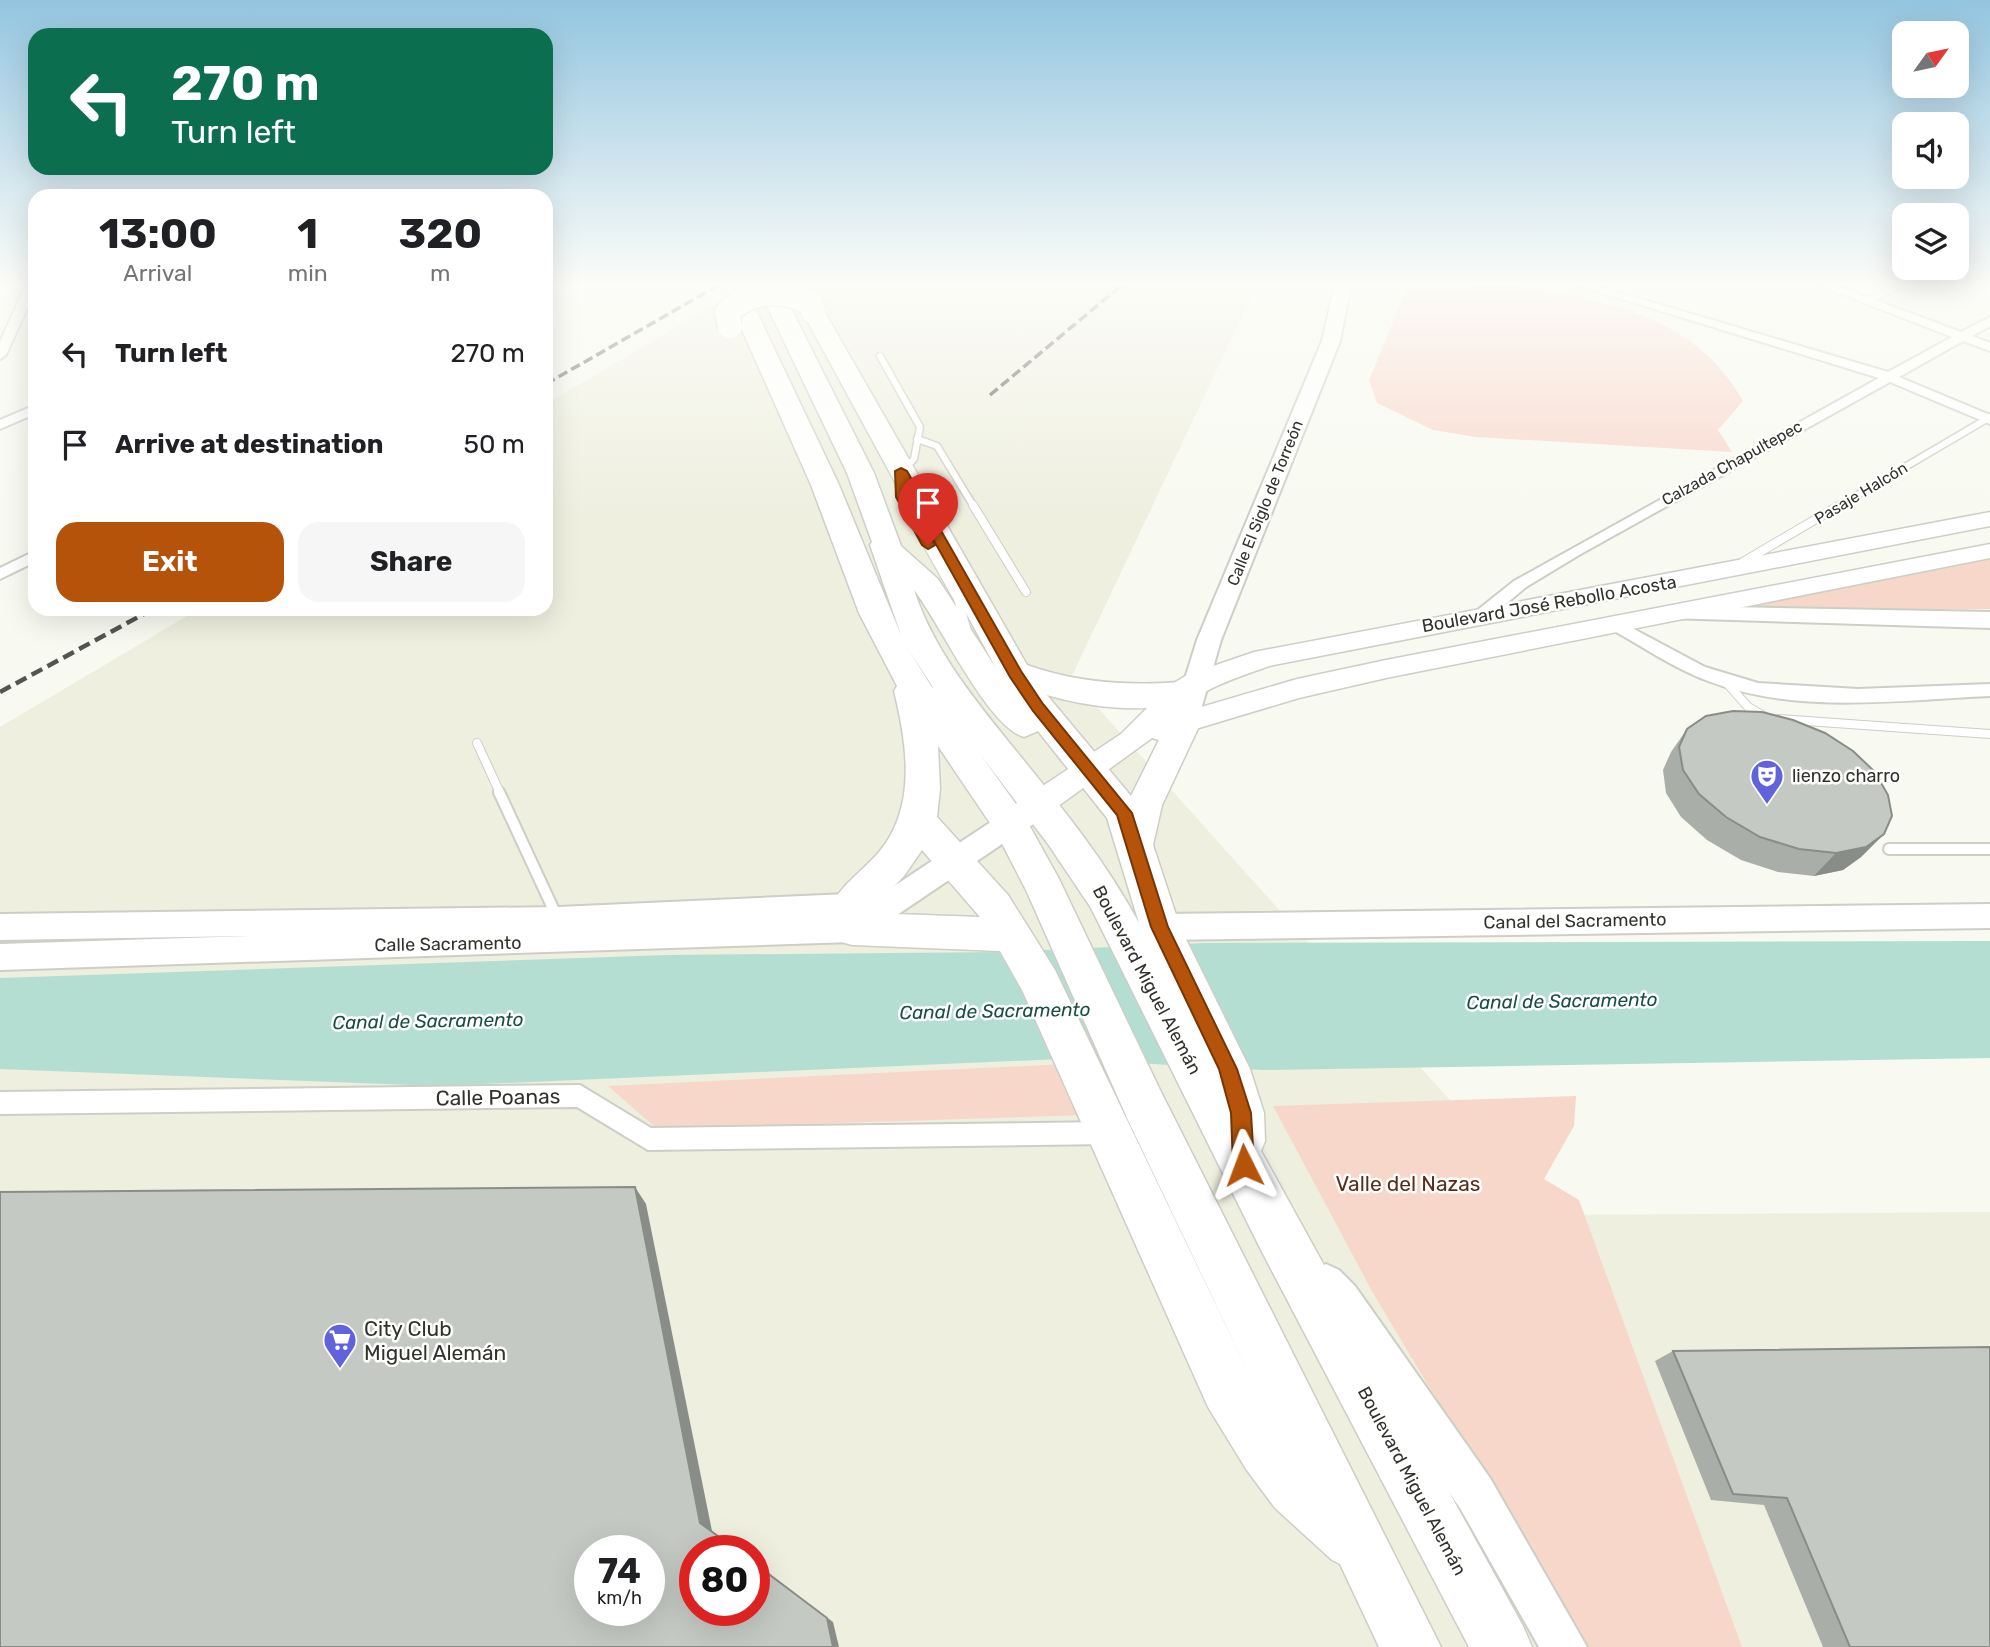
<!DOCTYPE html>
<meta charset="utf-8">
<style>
:root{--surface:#fff;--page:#f6f6f6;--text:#202124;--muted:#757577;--accent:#b45309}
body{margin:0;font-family:Rubik,sans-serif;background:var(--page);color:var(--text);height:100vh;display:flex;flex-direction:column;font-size:26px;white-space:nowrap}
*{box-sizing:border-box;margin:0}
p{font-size:23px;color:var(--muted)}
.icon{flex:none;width:38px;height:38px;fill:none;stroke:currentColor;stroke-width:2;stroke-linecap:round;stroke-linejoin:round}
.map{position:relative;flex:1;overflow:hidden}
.side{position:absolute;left:28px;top:189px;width:525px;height:427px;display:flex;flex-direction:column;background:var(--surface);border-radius:21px;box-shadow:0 7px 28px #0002}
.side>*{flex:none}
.hud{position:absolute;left:28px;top:28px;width:525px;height:147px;border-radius:21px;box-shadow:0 7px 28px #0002;background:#0b6e4f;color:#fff;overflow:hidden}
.needle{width:46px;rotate:57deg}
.fabs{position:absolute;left:1892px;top:21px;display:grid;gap:14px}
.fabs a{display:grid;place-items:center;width:77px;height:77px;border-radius:14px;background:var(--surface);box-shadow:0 7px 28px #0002;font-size:35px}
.speed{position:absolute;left:574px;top:1535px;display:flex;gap:14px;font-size:35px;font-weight:700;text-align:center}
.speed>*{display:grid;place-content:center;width:91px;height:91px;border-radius:50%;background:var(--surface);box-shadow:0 7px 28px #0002;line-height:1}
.speed small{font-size:18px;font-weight:400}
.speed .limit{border:10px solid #d22;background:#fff;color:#111}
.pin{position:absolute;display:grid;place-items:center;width:60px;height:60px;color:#fff;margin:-72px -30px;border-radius:50% 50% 50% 0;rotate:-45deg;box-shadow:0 0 7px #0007}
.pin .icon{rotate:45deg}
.me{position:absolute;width:77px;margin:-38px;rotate:357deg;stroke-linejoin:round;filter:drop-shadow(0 0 5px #0008)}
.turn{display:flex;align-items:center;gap:24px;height:147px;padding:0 28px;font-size:32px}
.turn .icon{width:91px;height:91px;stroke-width:2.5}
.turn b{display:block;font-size:49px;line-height:60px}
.eta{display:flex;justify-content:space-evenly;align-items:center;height:119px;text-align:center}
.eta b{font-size:42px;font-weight:700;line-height:49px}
.primary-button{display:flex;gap:14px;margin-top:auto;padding:14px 28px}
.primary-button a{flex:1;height:80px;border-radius:21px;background:var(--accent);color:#fff;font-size:28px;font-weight:700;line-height:80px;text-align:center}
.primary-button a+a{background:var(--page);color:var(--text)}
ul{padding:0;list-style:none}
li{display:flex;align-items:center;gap:21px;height:91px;padding:0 28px}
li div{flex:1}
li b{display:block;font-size:26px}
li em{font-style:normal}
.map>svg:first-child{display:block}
.built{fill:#eeefdf;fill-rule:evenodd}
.green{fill:#f8d7cb}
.water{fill:#b5ded3}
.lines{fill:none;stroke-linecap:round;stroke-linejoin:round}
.lane-far2-casing{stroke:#cdcec5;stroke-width:9}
.lane-far1-casing{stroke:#cdcec5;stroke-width:10}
.lane-casing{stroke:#cdcec5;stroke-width:14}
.street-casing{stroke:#cdcec5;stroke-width:4}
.secondary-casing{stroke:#cdcec5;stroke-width:4}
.primary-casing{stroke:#cdcec5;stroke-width:3}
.highway-casing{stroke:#cdcec5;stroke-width:3}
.lane-far2{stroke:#fff;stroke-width:6}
.lane-far1{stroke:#fff;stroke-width:8}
.lane{stroke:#fff;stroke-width:10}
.street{fill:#fff;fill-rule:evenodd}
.secondary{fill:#fff;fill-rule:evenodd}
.primary{fill:#fff;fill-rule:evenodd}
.highway{fill:#fff;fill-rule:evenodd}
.rail-far1{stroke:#545550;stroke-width:3.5;stroke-dasharray:10 4.5;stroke-linecap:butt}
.rail{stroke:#545550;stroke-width:4.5;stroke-dasharray:12 6;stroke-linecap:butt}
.highway-bridge-casing{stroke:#cdcec5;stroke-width:27;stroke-linecap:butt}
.highway-bridge{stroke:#fff;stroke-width:24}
.wall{fill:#a9aea8}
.shaded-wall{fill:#898d88}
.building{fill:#c4cac3;stroke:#898d88;stroke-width:2;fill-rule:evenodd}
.route{fill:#b45309;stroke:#753606;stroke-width:2}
.labels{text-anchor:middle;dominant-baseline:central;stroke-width:5;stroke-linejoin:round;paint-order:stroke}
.far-street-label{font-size:16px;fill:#31322e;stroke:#fffffe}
.street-label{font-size:18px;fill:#31322e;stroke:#fffffe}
.poi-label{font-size:18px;fill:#31322e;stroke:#fffffe;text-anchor:start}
.water-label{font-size:19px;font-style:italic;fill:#184e43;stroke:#fffffe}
.near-street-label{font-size:21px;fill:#31322e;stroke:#fffffe}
.near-park-label{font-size:21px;fill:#5b2c1a;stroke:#fffffe}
.near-poi-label{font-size:21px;fill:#31322e;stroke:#fffffe;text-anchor:start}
</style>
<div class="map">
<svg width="1990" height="1647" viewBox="0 0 1990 1647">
<rect width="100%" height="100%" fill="#f8f9f0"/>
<path class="built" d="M748,285H1257L1071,678L1553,1215L1990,1212V1647H0V727L199,609H546V404ZM590,1550H649V1610H590ZM695,1550H754V1610H695Z"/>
<g class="green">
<path d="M1507,285C1599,300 1694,312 1743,401L1718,430L1732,452L1476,437L1433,430L1377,403L1369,380L1407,288C1441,292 1473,286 1507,285Z"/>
<polygon points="1990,558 1990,609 1718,611"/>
<polygon points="1066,1064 1085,1115 657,1129 608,1086"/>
<polygon points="1576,1096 1574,1126 1544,1179 1579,1200 1742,1647 1584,1647 1373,1293 1273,1106"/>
</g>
<polygon class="water" points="1990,941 1990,1058 1263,1070 1060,1059 437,1086 0,1069 0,978 666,955 1001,952 1204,943"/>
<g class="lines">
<defs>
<g id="lane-far2">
<polyline points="1605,292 1623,285"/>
<polyline points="1867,301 1900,285"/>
<polyline points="880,356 920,427 914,459 903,470"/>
<polyline points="917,439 937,446 974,507"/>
<polyline points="900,484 906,507"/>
<polyline points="1837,507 1990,417"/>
</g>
<g id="lane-far1">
<polyline points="905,505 958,599 967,631"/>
<polyline points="973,505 1026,592"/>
<polyline points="1743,562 1840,505"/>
<polyline points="1726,682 1748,707 1764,716"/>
<polyline points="1779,719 1990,734"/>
<polyline points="477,743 500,793"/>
</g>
<g id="lane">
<polyline points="499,792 557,917"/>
<polyline points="1889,849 1990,849"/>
</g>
<g id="street">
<polygon points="26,285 35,285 35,291 6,355 0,359 0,342"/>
<polygon points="546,285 561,285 546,293"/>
<polygon points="1576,285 1594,285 1888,372 1952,337 1818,285 1834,285 1961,332 1990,317 1990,326 1972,336 1990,343 1990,351 1963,341 1899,377 1990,415 1990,424 1890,382 1579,555 1526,587 1487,620 1475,620 1475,612 1514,581 1879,378"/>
<polygon points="35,405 35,414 0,429 0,420"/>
<polygon points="35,551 35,562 0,579 0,568"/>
<path d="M1615,619L1705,667L1758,683L1858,689L1990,684V696C1898,700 1796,715 1708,681C1673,668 1642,646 1609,628V620Z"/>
<polygon points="580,1085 651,1128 1110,1122 1118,1125 1122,1133 1118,1141 1110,1144 648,1150 577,1107 0,1114 0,1092"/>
</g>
<g id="secondary">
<polygon points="1335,285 1351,285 1340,341 1221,640 1198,720 1194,726 1185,729 1176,726 1172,720 1197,640 1322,341"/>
<polygon points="1675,606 1990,612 1990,628 1667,618 1663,613 1667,608"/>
<polygon points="1010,813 1020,816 1024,824 1020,832 863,938 852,942 0,970 0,944 249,936 0,940 0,914 558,907 870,893 879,896 1000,816"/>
<polygon points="1990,904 1990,928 1160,940 1149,936 1145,927 1149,918 1160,914"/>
<polygon points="1326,1264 1339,1270 1355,1286 1490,1478 1587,1647 1539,1647 1460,1508 1313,1296 1307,1283 1313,1270"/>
</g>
<path id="primary" d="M1990,512V526L1269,666C1234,679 1201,688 1174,715L1297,679L1386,660L1990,544V558L1386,678L1299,698L1159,740L1152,738L1021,833L1010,836L999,833L994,824L999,815L1121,734L1169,686L1187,675L1254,652Z"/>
<path id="highway" d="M722,285H744L839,485L901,635L870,545L872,542L847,473L757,285H779L874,473L901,546L938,579L996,668L802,311L805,306H821L824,311L1027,665C1077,683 1127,686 1179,682L1191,685L1196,693L1191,701C1146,714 1091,708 1047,695L1131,796L1173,712L1185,708L1197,712L1202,720L1162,805L1153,845L1180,927L1250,1069L1264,1113L1265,1141L1261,1151L1523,1626L1532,1647H1469L1261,1250L1091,908L1048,844L980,754L1023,814L1059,879L1160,1090L1441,1647H1379L1340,1564L1332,1560L1275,1508L1246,1469L1208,1407L1023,992L1000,951L852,945L838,941L832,929L841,916L832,904C843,883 864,870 879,852C917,807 907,744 894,691L897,686L859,613L811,485ZM914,590C940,623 987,726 1024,737L1038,731L1107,818L1139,923C1106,862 1064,810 1021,757C979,705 935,654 914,590ZM907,647L931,686L934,689ZM938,746L996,832L1026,890L1128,1120L1251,1378L1055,970L1008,895L937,817L940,789ZM922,850L980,917L868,913L904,876Z"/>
</defs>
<use href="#lane-far2" class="lane-far2-casing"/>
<use href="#lane-far1" class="lane-far1-casing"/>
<use href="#lane" class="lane-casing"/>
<use href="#street" class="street-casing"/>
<use href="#secondary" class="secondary-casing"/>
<use href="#primary" class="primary-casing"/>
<use href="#highway" class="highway-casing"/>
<use href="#lane-far2" class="lane-far2"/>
<use href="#lane-far1" class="lane-far1"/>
<use href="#lane" class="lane"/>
<use href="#street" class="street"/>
<use href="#secondary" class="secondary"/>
<use href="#primary" class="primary"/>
<use href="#highway" class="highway"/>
<g class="rail-far1">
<polyline points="546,384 719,285"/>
<polyline points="990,395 1122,285"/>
</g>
<polyline class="rail" points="0,692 153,609"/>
<defs>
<path id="highway-bridge" d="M730,326L727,313C750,290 783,287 811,304L813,311"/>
</defs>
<use href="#highway-bridge" class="highway-bridge-casing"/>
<use href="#highway-bridge" class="highway-bridge"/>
</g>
<g class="wall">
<polygon points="1687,729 1884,834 1861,857 1843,870 1814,876 1778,872 1741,860 1707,840 1681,817 1666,793 1663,770 1671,752"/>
<polygon points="1673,1351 1990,1647 1823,1647 1764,1505 1711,1500 1655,1361"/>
</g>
<g class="shaded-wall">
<polygon points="1884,834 1861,857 1843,870 1814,876 1836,853"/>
<polygon points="635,1187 646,1204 712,1531 738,1550 700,1523"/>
<polygon points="754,1563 833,1622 839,1647 833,1647"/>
</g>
<g class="building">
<polygon points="1733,711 1762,712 1793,720 1825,733 1853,751 1875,772 1888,795 1892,816 1884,834 1866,847 1836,853 1799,849 1760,837 1726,817 1699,794 1683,770 1679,747 1687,729 1706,716"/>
<path d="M635,1187L700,1523L737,1550H695V1610H754V1563L827,1618L833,1647H0V1192ZM590,1550H649V1610H590Z"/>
<polygon points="1990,1347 1990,1647 1850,1647 1787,1498 1733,1494 1673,1351"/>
</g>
<linearGradient id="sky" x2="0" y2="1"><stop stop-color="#93c5e0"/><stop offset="0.55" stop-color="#fcfcf8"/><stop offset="1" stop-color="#fcfcf8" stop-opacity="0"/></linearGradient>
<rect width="1990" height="516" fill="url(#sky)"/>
<polygon class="route" points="901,468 907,471 1021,671 1043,704 1132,813 1168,927 1237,1069 1251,1113 1254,1165 1251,1172 1244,1175 1236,1172 1233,1165 1231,1113 1219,1069 1151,927 1117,815 1033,711 1010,677 908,494 935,545 928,549 922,545 896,497 895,471"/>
<defs>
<symbol id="theatre-pin" viewBox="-11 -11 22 30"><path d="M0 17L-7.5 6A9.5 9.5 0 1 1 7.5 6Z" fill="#6063db" stroke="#fffffe"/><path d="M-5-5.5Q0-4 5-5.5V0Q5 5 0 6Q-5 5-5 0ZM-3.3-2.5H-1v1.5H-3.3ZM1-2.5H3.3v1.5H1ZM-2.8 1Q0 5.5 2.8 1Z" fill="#fff"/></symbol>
<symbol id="supermarket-pin" viewBox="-11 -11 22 30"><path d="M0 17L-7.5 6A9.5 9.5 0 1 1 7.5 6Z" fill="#6063db" stroke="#fffffe"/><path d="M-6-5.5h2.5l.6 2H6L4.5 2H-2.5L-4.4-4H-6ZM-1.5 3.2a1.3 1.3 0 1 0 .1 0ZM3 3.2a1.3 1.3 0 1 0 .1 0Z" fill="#fff"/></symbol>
</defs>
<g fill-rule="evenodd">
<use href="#theatre-pin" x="1748" y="757" width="38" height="52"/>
<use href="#supermarket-pin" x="321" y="1321" width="38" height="52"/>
</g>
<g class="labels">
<g class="far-street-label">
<text transform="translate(1732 463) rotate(-29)">Calzada Chapultepec</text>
<text transform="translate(1861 493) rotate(-31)">Pasaje Halcón</text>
<text transform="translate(1265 503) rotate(-68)">Calle El Siglo de Torreón</text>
</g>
<g class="street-label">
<text transform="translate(1549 604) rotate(-10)">Boulevard José Rebollo Acosta</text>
<text transform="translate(1575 921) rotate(-1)">Canal del Sacramento</text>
<text transform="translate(448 944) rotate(-1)">Calle Sacramento</text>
<text transform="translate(1147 980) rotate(62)">Boulevard Miguel Alemán</text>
<text transform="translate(1412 1481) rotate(62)">Boulevard Miguel Alemán</text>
</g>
<g class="poi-label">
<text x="1792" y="776">lienzo charro</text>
</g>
<g class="water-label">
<text transform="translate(1562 1001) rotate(-1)">Canal de Sacramento</text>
<text transform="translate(995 1011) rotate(-1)">Canal de Sacramento</text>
<text transform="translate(428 1021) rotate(-1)">Canal de Sacramento</text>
</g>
<g class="near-street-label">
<text transform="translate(498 1097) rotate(-1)">Calle Poanas</text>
</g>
<g class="near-park-label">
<text x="1408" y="1183">Valle del Nazas</text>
</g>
<g class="near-poi-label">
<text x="364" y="1328">City Club<tspan x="364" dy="24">Miguel Alemán</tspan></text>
</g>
</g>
</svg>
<div class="fabs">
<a><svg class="needle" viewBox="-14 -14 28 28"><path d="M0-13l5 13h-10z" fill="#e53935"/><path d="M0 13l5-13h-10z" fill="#757577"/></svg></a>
<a><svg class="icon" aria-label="sound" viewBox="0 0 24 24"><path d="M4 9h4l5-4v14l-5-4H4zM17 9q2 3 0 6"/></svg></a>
<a><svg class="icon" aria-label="layers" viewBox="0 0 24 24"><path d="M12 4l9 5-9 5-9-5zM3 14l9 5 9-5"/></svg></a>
</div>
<div class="speed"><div>74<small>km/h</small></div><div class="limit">80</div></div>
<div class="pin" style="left:928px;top:545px;background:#d93025"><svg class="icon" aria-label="arrive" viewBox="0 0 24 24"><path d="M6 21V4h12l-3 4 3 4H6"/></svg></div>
<svg class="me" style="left:1244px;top:1165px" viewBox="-20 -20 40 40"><path d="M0-17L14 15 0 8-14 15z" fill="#b45309" stroke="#fff" stroke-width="4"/></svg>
<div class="hud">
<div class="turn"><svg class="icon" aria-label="left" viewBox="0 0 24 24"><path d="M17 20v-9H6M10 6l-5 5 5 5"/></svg><div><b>270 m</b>Turn left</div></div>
</div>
<section class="side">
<div class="eta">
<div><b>13:00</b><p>Arrival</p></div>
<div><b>1</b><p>min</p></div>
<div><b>320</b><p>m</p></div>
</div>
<ul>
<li><svg class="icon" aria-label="left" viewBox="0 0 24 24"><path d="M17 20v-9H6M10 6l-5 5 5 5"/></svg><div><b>Turn left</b></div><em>270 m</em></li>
<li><svg class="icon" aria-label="arrive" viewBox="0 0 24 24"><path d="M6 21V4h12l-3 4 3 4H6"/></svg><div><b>Arrive at destination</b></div><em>50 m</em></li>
</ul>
<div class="primary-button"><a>Exit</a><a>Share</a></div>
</section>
</div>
